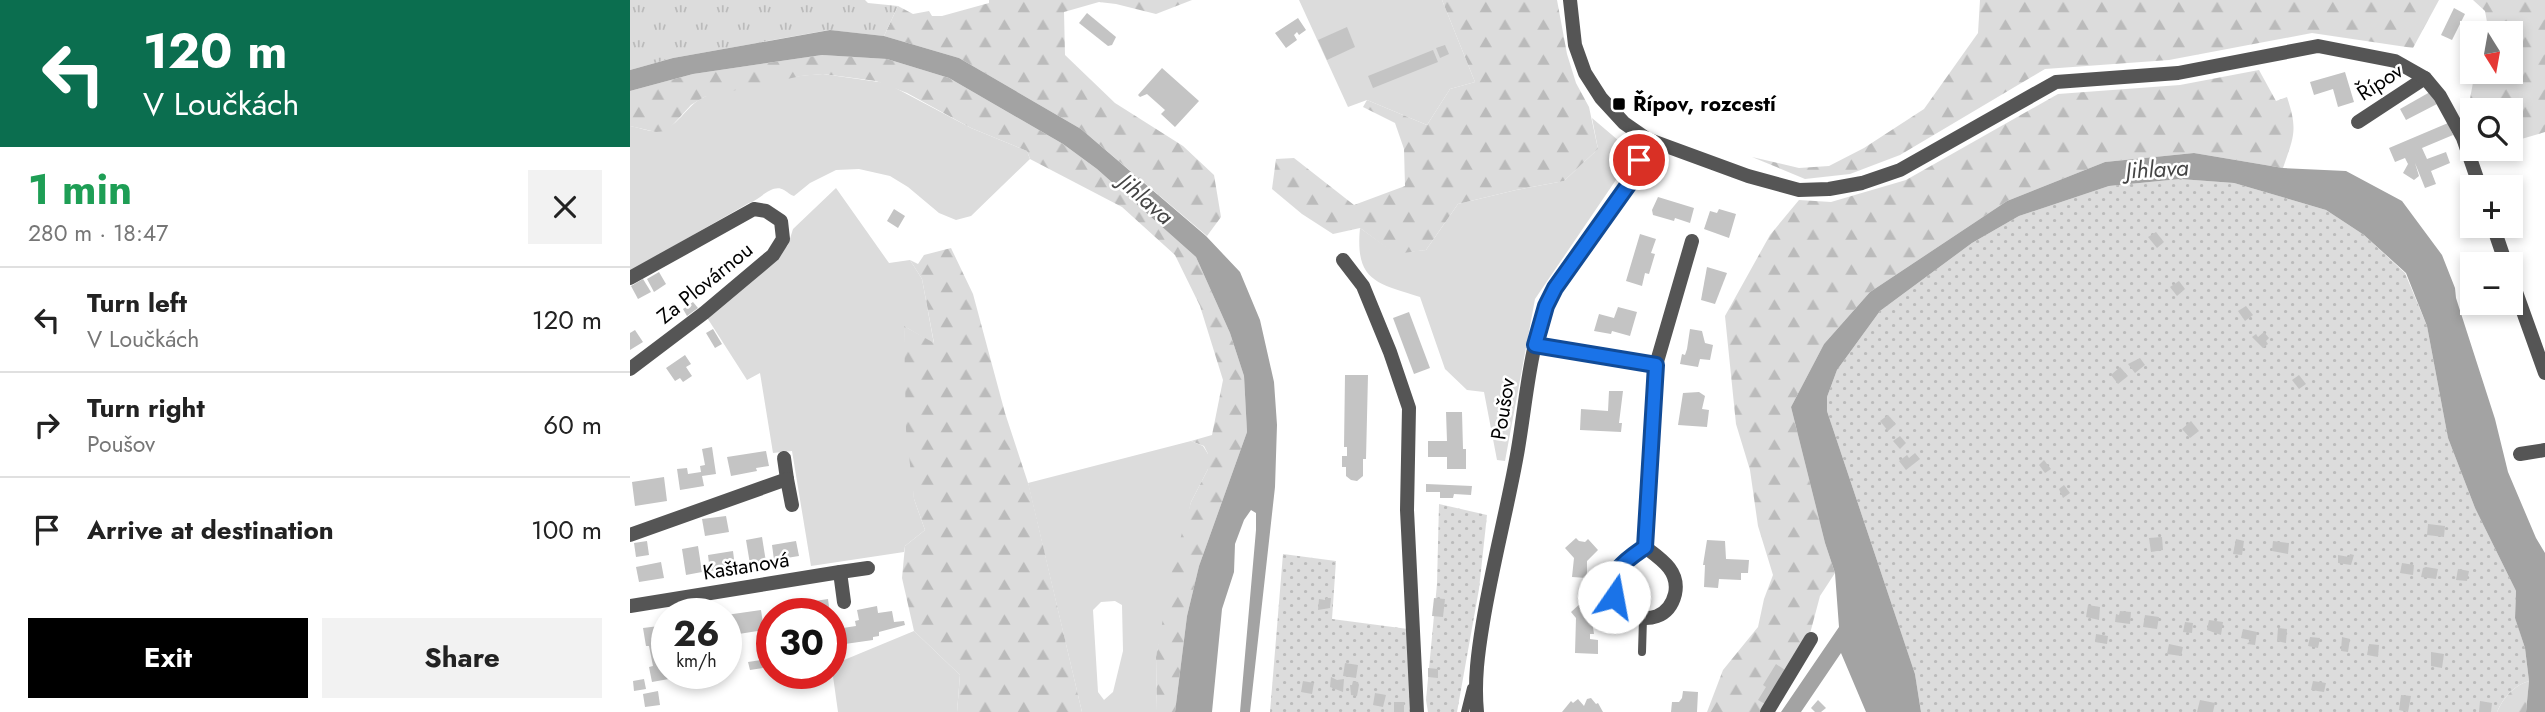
<!DOCTYPE html>
<meta charset="utf-8">
<style>
:root{--surface:#fff;--page:#f2f2f2;--text:#222;--muted:#767676;--line:#e0e0e0;--accent:#000}
body{margin:0;font-family:Jost,sans-serif;background:var(--page);color:var(--text);height:100vh;display:flex;flex-direction:column;font-size:26px;white-space:nowrap}
*{box-sizing:border-box;margin:0}
p{font-size:23px;color:var(--muted)}
.icon{flex:none;width:38px;height:38px;fill:none;stroke:currentColor;stroke-width:2;stroke-linecap:round;stroke-linejoin:round}
.map{position:relative;flex:1;overflow:hidden}
.details{display:flex;flex-direction:column;background:var(--surface);width:630px}
.details>*{flex:none}
.top-card{background:#0b6e4f;color:#fff;overflow:hidden}
.needle{width:46px;rotate:169deg}
.controls{position:absolute;left:1830px;top:21px;display:grid;gap:14px}
.controls a{display:grid;place-items:center;width:63px;height:63px;border-radius:0px;background:var(--surface);box-shadow:0 4px 10px #0003;font-size:35px}
.speed{position:absolute;left:21px;top:598px;display:flex;gap:14px;font-size:35px;font-weight:700;text-align:center}
.speed>*{display:grid;place-content:center;width:91px;height:91px;border-radius:50%;background:var(--surface);box-shadow:0 4px 10px #0003;line-height:1}
.speed small{font-size:18px;font-weight:400}
.speed .limit{border:10px solid #d22;background:#fff;color:#111}
.pin{position:absolute;display:grid;place-items:center;width:60px;height:60px;color:#fff;margin:-30px;border:4px solid #fff;border-radius:50%;box-shadow:0 2px 7px #0007}
.me{position:absolute;width:77px;margin:-38px;rotate:12deg;stroke-linejoin:round;filter:drop-shadow(0 0 5px #0008)}
.turn{display:flex;align-items:center;gap:24px;height:147px;padding:0 28px;font-size:32px}
.turn .icon{width:91px;height:91px;stroke-width:2.5}
.turn b{display:block;font-size:49px;line-height:60px}
.round{display:grid;place-items:center;flex:none;width:74px;height:74px;border-radius:0px;background:var(--page)}
.headline{display:flex;align-items:center;justify-content:space-between;height:119px;padding:0 28px}
h1{font-size:42px;font-weight:700;line-height:52px;color:#1e9e55}
.primary-button{display:flex;gap:14px;margin-top:auto;padding:14px 28px}
.primary-button a{flex:1;height:80px;border-radius:0px;background:var(--accent);color:#fff;font-size:28px;font-weight:700;line-height:80px;text-align:center}
.primary-button a+a{background:var(--page);color:var(--text)}
ul{padding:0;list-style:none}
li{display:flex;align-items:center;gap:21px;height:105px;padding:0 28px;border-top:2px solid var(--line)}
li div{flex:1}
li b{display:block;font-size:26px}
li em{font-style:normal}
main{display:flex;flex:1;min-height:0}
.map>svg:first-child{display:block}
.grass{fill:#dcdcdc;fill-rule:evenodd}
.forest{fill:url(#forest-firs)}
.park{fill:url(#park-tufts)}
.garden{fill:url(#garden-dots)}
.water{fill:#a3a3a3}
.building{fill:#c4c4c4}
.lines{fill:none;stroke-linecap:round;stroke-linejoin:round}
.service{stroke:#555;stroke-width:8}
.minor{stroke:#555;stroke-width:14}
.tertiary{stroke:#555;stroke-width:14}
.route-casing{stroke:#114b97;stroke-width:18}
.route{stroke:#1a73e8;stroke-width:12}
.poi-dot{fill:#000;stroke:#fff;stroke-width:2.5}
.labels{text-anchor:middle;dominant-baseline:central;stroke-width:5;stroke-linejoin:round;paint-order:stroke}
.street-label{font-size:21px;fill:#000;stroke:#fff}
.poi-label{font-size:21px;font-weight:bold;fill:#000;stroke:#fff;text-anchor:start}
.water-label{font-size:23px;font-style:italic;fill:#444;stroke:#fff}
</style>
<main>
<section class="details">
<div class="top-card">
<div class="turn"><svg class="icon" aria-label="left" viewBox="0 0 24 24"><path d="M17 20v-9H6M10 6l-5 5 5 5"/></svg><div><b>120 m</b>V Loučkách</div></div>
</div>
<div class="headline"><div><h1>1 min</h1><p>280 m · 18:47</p></div><a class="round"><svg class="icon" aria-label="close" viewBox="0 0 24 24"><path d="M6 6l12 12M18 6L6 18"/></svg></a></div>
<ul>
<li><svg class="icon" aria-label="left" viewBox="0 0 24 24"><path d="M17 20v-9H6M10 6l-5 5 5 5"/></svg><div><b>Turn left</b><p>V Loučkách</p></div><em>120 m</em></li>
<li><svg class="icon" aria-label="right" viewBox="0 0 24 24"><path d="M7 20v-9h11M14 6l5 5-5 5"/></svg><div><b>Turn right</b><p>Poušov</p></div><em>60 m</em></li>
<li><svg class="icon" aria-label="arrive" viewBox="0 0 24 24"><path d="M6 21V4h12l-3 4 3 4H6"/></svg><div><b>Arrive at destination</b></div><em>100 m</em></li>
</ul>
<div class="primary-button"><a>Exit</a><a>Share</a></div>
</section>
<div class="map">
<svg width="1915" height="712" viewBox="0 0 1915 712">
<defs>
<pattern id="forest-firs" width="22" height="20" patternUnits="userSpaceOnUse" patternTransform="scale(1.75)"><rect width="22" height="20" fill="#dcdcdc"/><path d="M5 1l3.5 6h-7zM16 11l3.5 6h-7z" fill="#bbb"/></pattern>
<pattern id="park-tufts" width="24" height="20" patternUnits="userSpaceOnUse" patternTransform="scale(1.75)"><rect width="24" height="20" fill="#dcdcdc"/><path d="M3 7l-1-3M5 7V3M7 7l1-3M15 17l-1-3M17 17v-4M19 17l1-3" fill="none" stroke="#bbb"/></pattern>
<pattern id="garden-dots" width="8" height="8" patternUnits="userSpaceOnUse" patternTransform="scale(1.75)"><rect width="8" height="8" fill="#dcdcdc"/><path d="M2 2h.1M6 6h.1" fill="none" stroke="#bbb" stroke-width="1.8" stroke-linecap="round"/></pattern>
</defs>
<rect width="100%" height="100%" fill="#fff"/>
<g class="grass">
<polygon points="669,0 812,0 845,82 820,89 797,125 737,100 718,107"/>
<path d="M193,74L256,83L341,128L397,151L400,159L341,216L326,220L309,213L278,187L260,176L229,169L206,170L180,183L164,196C160,195 158,192 154,190C142,183 130,200 119,203L0,271V126C8,127 19,132 27,131C47,130 56,105 74,97C104,84 160,76 193,74Z"/>
<path d="M962,118L995,146L999,153L992,171L905,299L875,461L867,460L854,392L837,390L815,369L790,297C746,283 725,281 730,228L765,253L796,250L828,204L886,190L934,181L968,149Z"/>
<polygon points="206,188 259,263 280,260 292,279 304,344 274,326 284,499 295,530 275,546 274,552 181,566 162,451 143,453 130,373 117,380 76,316 118,284 158,245 163,229"/>
<path d="M561,441L573,446L578,454V469L561,502L526,657L527,712H452L398,483ZM485,601L492,605L493,651L483,692L474,700L468,692L463,610L471,602Z"/>
<polygon points="284,631 330,675 327,712 208,712 201,662 214,660"/>
</g>
<g class="forest">
<polygon points="359,0 562,0 526,14 486,4 469,2 434,12 435,55 485,103 553,146 584,175 591,217 577,236 451,129 329,58 254,36 268,6 283,14 299,11 302,16 312,16 359,3"/>
<polygon points="812,0 927,0 937,54 946,83 959,107 968,149 934,181 886,190 828,204 796,250 765,254 730,228 703,234 672,214 642,189 646,159 664,158 724,205 775,186 774,149 765,123 733,107 737,100 797,125 820,89 845,82"/>
<polygon points="1350,0 1809,0 1783,48 1682,33 1539,60 1415,69 1270,155 1220,174 1175,179 1122,157 1169,168 1199,166 1234,148 1294,109 1348,33"/>
<polygon points="1843,0 1915,0 1915,132 1881,142 1881,110 1843,110 1839,104 1845,72 1881,72 1881,33 1859,33 1855,11"/>
<polygon points="192,55 257,59 319,78 433,144 467,169 566,257 600,333 614,376 617,432 569,566 557,616 545,712 527,712 526,657 543,564 561,502 578,469 578,454 574,446 561,441 582,435 593,380 570,306 545,255 492,207 400,159 397,151 341,128 277,93 246,81 193,74 171,76 74,97 61,105 37,131 26,132 0,126 0,91 63,74"/>
<path d="M1629,70L1646,101L1657,97C1668,130 1664,136 1653,168L1564,153L1475,162L1377,201L1240,292L1194,344L1161,407L1195,543L1205,573L1190,596L1177,645L1131,712H1077L1093,670L1128,627L1134,599L1143,575L1128,526L1120,470L1106,424L1095,316L1140,235L1169,200L1201,202L1276,180L1428,94L1550,85Z"/>
<polygon points="321,248 343,294 375,413 399,486 452,712 327,712 330,675 284,631 272,578 275,546 295,530 284,499 276,430 274,326 304,343 292,279 280,260 288,264 294,255"/>
<path d="M1899,681L1896,712H1867C1873,698 1884,685 1899,681Z"/>
</g>
<polygon class="park" points="0,0 235,0 238,3 268,6 254,36 199,30 43,58 0,70"/>
<g class="garden">
<path d="M1550,179L1604,183L1696,210L1734,235L1775,273L1797,326L1818,438L1845,508L1886,591L1885,617L1895,648L1899,681C1884,685 1873,698 1867,712H1291L1285,674L1197,411V397L1207,370L1250,311L1342,243L1389,216L1479,186Z"/>
<polygon points="809,504 857,515 849,589 827,712 798,712 796,700 807,584"/>
<polygon points="653,554 706,561 702,619 778,629 783,712 640,712"/>
</g>
<g class="water">
<polygon points="200,30 254,36 329,58 451,129 576,236 610,272 630,320 644,382 647,425 645,487 620,712 610,712 626,530 626,513 621,510 614,520 605,544 604,572 592,609 582,712 545,712 557,616 569,566 617,432 614,376 600,333 566,257 467,169 433,144 319,78 257,59 192,55 63,74 0,91 0,70 43,58"/>
<polygon points="1564,153 1653,168 1716,171 1772,201 1812,255 1825,288 1826,298 1865,419 1878,472 1906,538 1915,553 1915,712 1896,712 1899,681 1895,648 1885,618 1886,591 1845,508 1818,438 1797,326 1776,273 1734,235 1696,210 1604,183 1550,179 1479,186 1389,216 1342,243 1250,311 1207,370 1197,397 1197,411 1285,674 1291,712 1236,712 1211,653 1171,712 1151,712 1209,627 1205,573 1195,543 1161,407 1194,344 1240,292 1377,201 1475,162"/>
</g>
<g class="building">
<polygon points="1824,8 1835,14 1822,40 1811,35"/>
<polygon points="457,13 486,37 482,45 478,46 449,23"/>
<polygon points="668,18 676,30 669,35 667,32 664,35 667,40 656,48 645,33"/>
<polygon points="717,27 725,47 697,60 688,40"/>
<polygon points="815,45 819,54 810,58 806,48"/>
<polygon points="803,50 808,62 743,88 738,76"/>
<polygon points="532,68 569,101 545,127 531,114 535,110 517,94 510,97 508,95"/>
<polygon points="1715,72 1724,102 1708,107 1703,89 1684,95 1680,82"/>
<polygon points="1800,92 1807,104 1776,120 1770,109"/>
<polygon points="1818,123 1823,135 1792,148 1797,159 1816,152 1820,163 1801,171 1806,184 1795,188 1785,163 1789,176 1784,180 1773,173 1778,164 1775,158 1765,162 1759,148"/>
<polygon points="1028,197 1064,208 1060,223 1045,218 1044,221 1023,215 1022,210"/>
<polygon points="264,209 275,216 268,228 257,221"/>
<polygon points="1089,209 1106,214 1099,238 1074,229 1080,211 1087,213"/>
<polygon points="1526,232 1534,242 1527,248 1518,237"/>
<polygon points="1010,234 1026,239 1021,253 1025,254 1019,274 1015,273 1012,286 996,281"/>
<polygon points="1077,267 1097,273 1085,304 1071,300"/>
<polygon points="29,272 36,284 24,292 17,279"/>
<polygon points="13,279 21,292 8,299 1,286"/>
<polygon points="1549,281 1555,289 1547,296 1540,287"/>
<polygon points="63,302 68,308 57,316 53,309"/>
<polygon points="1616,306 1623,315 1615,321 1608,311"/>
<polygon points="988,307 1007,312 1000,336 982,331 981,334 964,331 969,314 984,318"/>
<polygon points="779,312 800,368 784,374 763,318"/>
<polygon points="83,329 92,344 85,348 76,333"/>
<polygon points="1060,329 1072,331 1075,343 1083,345 1080,360 1070,359 1068,367 1050,364 1052,354 1055,355 1057,349"/>
<polygon points="5,330 13,342 0,350 0,333"/>
<polygon points="1634,332 1639,338 1636,341 1638,344 1633,348 1622,337 1626,334 1628,337"/>
<polygon points="55,355 61,364 56,367 62,376 53,382 50,378 45,381 36,368"/>
<polygon points="1510,358 1515,365 1505,373 1498,364"/>
<polygon points="1490,367 1498,376 1488,384 1481,375"/>
<polygon points="715,375 738,375 736,459 733,459 733,476 727,481 721,480 716,476 716,467 712,467 712,456 717,456 717,447 714,447"/>
<polygon points="1669,375 1676,384 1669,389 1662,380"/>
<polygon points="979,391 993,391 989,423 992,423 991,432 950,430 951,409 978,411"/>
<polygon points="1069,392 1075,396 1072,409 1079,410 1077,427 1048,425 1053,393"/>
<polygon points="816,412 832,412 833,449 836,449 836,469 817,469 817,457 798,457 798,441 817,441"/>
<polygon points="1258,415 1266,424 1258,431 1250,421"/>
<polygon points="1561,421 1569,431 1560,438 1552,429"/>
<polygon points="1270,436 1276,443 1270,449 1263,441"/>
<polygon points="82,447 86,474 72,476 74,486 50,490 47,469 57,468 58,474 71,472 70,466 75,465 72,449"/>
<polygon points="136,451 139,466 126,468 127,471 101,476 97,457"/>
<polygon points="1285,453 1290,459 1276,470 1269,461 1277,455 1279,458"/>
<polygon points="1414,460 1421,469 1415,473 1409,465"/>
<polygon points="34,477 37,501 5,506 2,482"/>
<polygon points="796,484 842,486 841,495 824,494 823,498 810,498 810,492 796,492"/>
<polygon points="1434,485 1440,493 1433,498 1429,489"/>
<polygon points="96,516 99,532 75,536 72,519"/>
<polygon points="1798,524 1815,526 1814,537 1797,535"/>
<polygon points="132,537 136,562 120,564 116,540"/>
<polygon points="1532,537 1533,550 1521,552 1519,538"/>
<polygon points="946,538 949,541 955,542 958,539 968,550 957,561 957,578 942,577 944,558 935,548"/>
<polygon points="1606,539 1614,541 1612,555 1603,554"/>
<polygon points="1077,540 1095,541 1096,559 1119,560 1118,573 1111,573 1111,580 1089,579 1088,588 1074,587 1075,565 1073,565"/>
<polygon points="17,541 19,555 6,557 4,543"/>
<polygon points="166,541 169,556 144,560 142,545"/>
<polygon points="1643,541 1659,543 1658,554 1642,551"/>
<polygon points="68,546 72,572 56,575 52,549"/>
<polygon points="103,551 105,567 80,571 78,555"/>
<polygon points="1720,554 1724,555 1721,565 1708,563 1708,555 1719,557"/>
<polygon points="31,562 34,578 9,582 6,567"/>
<polygon points="1772,563 1784,565 1783,575 1770,573"/>
<polygon points="1796,567 1808,569 1806,579 1791,577 1793,568"/>
<polygon points="1828,569 1839,571 1837,581 1826,580"/>
<polygon points="696,598 701,598 700,608 688,610 689,599 695,600"/>
<polygon points="804,598 815,599 813,617 802,616"/>
<polygon points="198,599 200,614 147,614 146,607 178,604 178,602"/>
<polygon points="952,602 961,613 964,634 960,634 960,639 968,640 968,654 945,653 946,618 941,612"/>
<polygon points="1458,605 1470,607 1469,620 1456,617"/>
<polygon points="247,606 248,613 262,611 264,622 274,621 275,625 249,632 249,636 243,637 243,640 215,644 213,628 226,626 225,621 229,620 227,610"/>
<polygon points="131,610 134,630 96,636 96,615"/>
<polygon points="1490,611 1501,612 1500,624 1485,622 1486,614 1489,615"/>
<polygon points="1515,615 1529,617 1527,629 1513,627"/>
<polygon points="1579,620 1593,622 1591,635 1577,630"/>
<polygon points="1555,622 1563,623 1562,633 1553,632"/>
<polygon points="29,626 37,674 61,675 22,682 19,667 23,666 19,646 16,646 13,628"/>
<polygon points="1648,628 1657,629 1656,643 1647,641"/>
<polygon points="1613,629 1627,632 1625,645 1617,644 1621,640 1611,638"/>
<polygon points="1466,634 1478,636 1477,644 1465,642"/>
<polygon points="1680,637 1690,638 1688,648 1678,646"/>
<polygon points="1712,637 1720,639 1718,652 1711,651"/>
<polygon points="1539,644 1553,647 1551,656 1537,654"/>
<polygon points="1739,644 1749,645 1748,657 1737,655"/>
<polygon points="1801,652 1814,654 1812,668 1801,666"/>
<polygon points="131,660 133,668 120,670 118,662"/>
<polygon points="715,663 728,665 726,678 713,676"/>
<polygon points="1146,664 1158,672 1137,705 1128,700 1136,687 1133,685"/>
<polygon points="798,668 808,669 808,678 798,677"/>
<polygon points="701,677 707,680 714,679 713,692 700,687"/>
<polygon points="14,679 16,689 4,691 3,681"/>
<polygon points="673,681 684,683 682,694 671,692"/>
<polygon points="723,681 728,682 729,685 727,696 721,695 720,685 722,685"/>
<polygon points="1683,681 1696,683 1694,692 1681,690"/>
<polygon points="28,691 30,705 15,707 13,694"/>
<polygon points="1053,691 1068,692 1067,712 1041,712 1042,702 1049,702 1052,698"/>
<polygon points="745,693 756,695 753,707 743,705"/>
<polygon points="1771,695 1781,696 1778,712 1769,710"/>
<polygon points="961,698 966,704 968,703 973,712 932,712 941,701 943,703 948,699 954,706 957,699"/>
<polygon points="1188,700 1196,708 1191,712 1185,712 1181,708"/>
<polygon points="1570,700 1585,703 1583,712 1567,712"/>
<polygon points="1850,701 1862,703 1861,712 1849,712"/>
<rect x="764" y="702" width="10" height="10"/>
</g>
<g class="lines">
<g class="service">
<polyline points="1012,652 1013,618"/>
<polyline points="835,712 841,688"/>
</g>
<g class="minor">
<polyline points="1728,122 1795,78"/>
<polyline points="713,260 733,286 760,352 779,408 777,510 787,712"/>
<polyline points="0,278 124,209 136,211 151,221 153,239 143,255 74,313 0,369"/>
<polyline points="905,345 1026,365"/>
<polyline points="1890,454 1915,450"/>
<polyline points="154,458 157,479"/>
<polyline points="0,535 157,479 162,505"/>
<path d="M1015,547C1031,559 1050,571 1045,594C1033,643 957,608 989,567C995,558 1006,553 1015,547L1026,365L1062,241"/>
<polyline points="210,572 238,568"/>
<polyline points="0,606 210,572 214,602"/>
<path d="M847,712C844,681 848,652 853,622C862,567 876,514 886,460C897,403 898,340 925,288L1001,181L1017,139"/>
<polyline points="1137,712 1181,639"/>
</g>
<g class="tertiary">
<polyline points="940,0 945,45 955,73 971,98 994,123 1017,139 1118,176 1169,190 1199,189 1232,183 1270,170 1426,82 1548,73 1688,46 1765,61 1795,78 1810,96 1833,138 1850,187"/>
<polyline points="1863,226 1876,264"/>
<polyline points="1881,278 1915,373"/>
</g>
</g>
<g class="lines">
<defs>
<path id="route" d="M984,597C978,571 995,561 1015,547L1026,365L905,345L916,306L925,288L1001,181L1009,160"/>
</defs>
<use href="#route" class="route-casing"/>
<use href="#route" class="route"/>
</g>
<rect class="poi-dot" x="982" y="97" width="14" height="14" rx="3.5"/>
<g class="labels">
<g class="street-label">
<text transform="translate(1750 82) rotate(-33)">Řípov</text>
<text transform="translate(75 283) rotate(-39)">Za Plovárnou</text>
<text transform="translate(873 409) rotate(-81)">Poušov</text>
<text transform="translate(116 566) rotate(-9)">Kaštanová</text>
</g>
<g class="poi-label">
<text x="1003" y="104">Řípov, rozcestí</text>
</g>
<g class="water-label">
<text transform="translate(1527 169) rotate(-3)">Jihlava</text>
<text transform="translate(516 199) rotate(41)">Jihlava</text>
</g>
</g>
</svg>
<div class="controls">
<a><svg class="needle" viewBox="-14 -14 28 28"><path d="M0-13l5 13h-10z" fill="#e53935"/><path d="M0 13l5-13h-10z" fill="#767676"/></svg></a>
<a><svg class="icon" aria-label="search" viewBox="0 0 24 24"><circle cx="10" cy="10" r="6"/><path d="M15 15l6 6"/></svg></a>
<a>+</a>
<a>−</a>
</div>
<div class="speed"><div>26<small>km/h</small></div><div class="limit">30</div></div>
<div class="pin" style="left:1009px;top:160px;background:#d93025"><svg class="icon" aria-label="arrive" viewBox="0 0 24 24"><path d="M6 21V4h12l-3 4 3 4H6"/></svg></div>
<svg class="me" style="left:984px;top:597px" viewBox="-20 -20 40 40"><circle r="19" fill="#fff"/><path d="M0-13L10 11 0 6-10 11z" fill="#1a73e8"/></svg>
</div>
</main>
